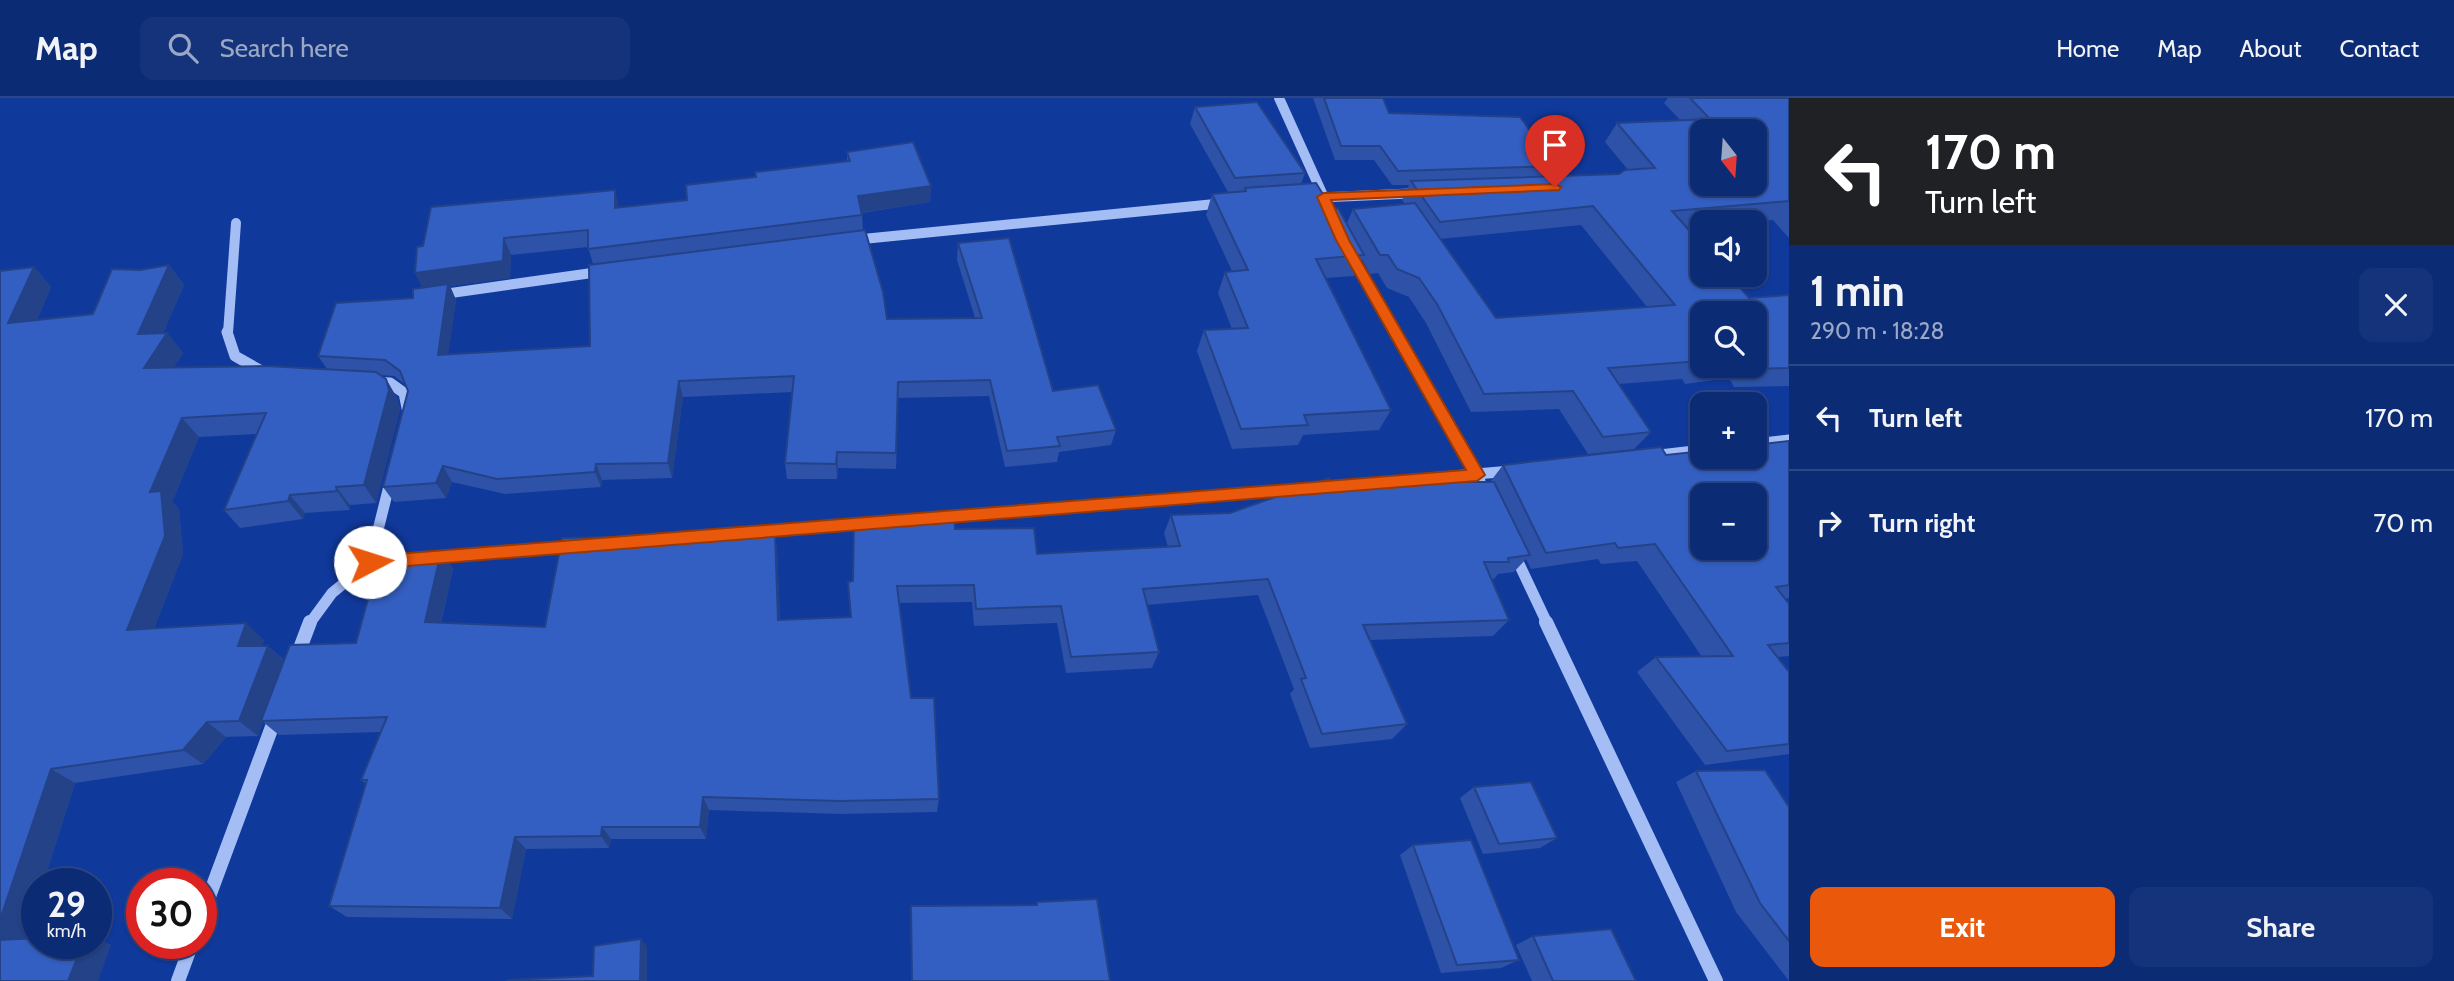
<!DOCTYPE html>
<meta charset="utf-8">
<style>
:root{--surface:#0c2b75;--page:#15337a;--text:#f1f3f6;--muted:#9aa7c5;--line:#2c4787;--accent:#ea580c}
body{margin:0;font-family:Cabin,sans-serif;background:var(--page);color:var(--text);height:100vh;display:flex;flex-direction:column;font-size:26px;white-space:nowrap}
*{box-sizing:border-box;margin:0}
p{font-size:23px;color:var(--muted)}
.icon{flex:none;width:38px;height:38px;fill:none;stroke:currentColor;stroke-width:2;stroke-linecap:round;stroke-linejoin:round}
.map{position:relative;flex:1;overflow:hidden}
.drawer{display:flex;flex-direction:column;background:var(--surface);width:665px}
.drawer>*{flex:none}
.banner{background:#202124;color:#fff;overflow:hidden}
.needle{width:46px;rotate:163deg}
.tools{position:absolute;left:1690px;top:21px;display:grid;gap:14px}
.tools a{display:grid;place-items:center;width:77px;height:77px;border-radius:14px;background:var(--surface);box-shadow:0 2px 5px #0004,0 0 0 2px var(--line);font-size:35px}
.speed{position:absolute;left:21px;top:770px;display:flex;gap:14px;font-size:35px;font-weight:700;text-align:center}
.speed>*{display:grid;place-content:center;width:91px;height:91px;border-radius:50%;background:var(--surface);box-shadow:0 2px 5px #0004,0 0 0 2px var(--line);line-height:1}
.speed small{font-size:18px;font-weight:400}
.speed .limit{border:10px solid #d22;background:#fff;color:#111}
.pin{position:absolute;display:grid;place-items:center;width:60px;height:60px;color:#fff;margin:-72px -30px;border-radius:50% 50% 50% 0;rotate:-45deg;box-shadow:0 0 7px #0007}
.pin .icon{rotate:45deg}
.me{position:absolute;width:77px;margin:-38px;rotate:85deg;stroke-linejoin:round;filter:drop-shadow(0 0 5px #0008)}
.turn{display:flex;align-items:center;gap:24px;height:147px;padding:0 21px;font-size:32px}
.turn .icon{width:91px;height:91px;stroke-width:2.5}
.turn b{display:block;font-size:49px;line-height:60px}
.round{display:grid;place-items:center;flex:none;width:74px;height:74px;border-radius:14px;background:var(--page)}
.head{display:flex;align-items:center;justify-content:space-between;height:119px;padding:0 21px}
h1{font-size:42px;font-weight:800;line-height:52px}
.primary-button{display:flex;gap:14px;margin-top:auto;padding:14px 21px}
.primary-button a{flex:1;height:80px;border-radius:14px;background:var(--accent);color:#fff;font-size:28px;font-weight:800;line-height:80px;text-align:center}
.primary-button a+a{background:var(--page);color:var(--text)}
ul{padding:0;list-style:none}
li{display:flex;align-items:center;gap:21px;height:105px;padding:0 21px;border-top:2px solid var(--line)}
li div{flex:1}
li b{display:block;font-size:26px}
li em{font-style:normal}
header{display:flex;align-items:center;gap:42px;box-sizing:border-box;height:98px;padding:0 35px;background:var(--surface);border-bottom:2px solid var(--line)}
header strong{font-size:33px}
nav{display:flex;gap:38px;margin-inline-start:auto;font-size:24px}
.search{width:490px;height:63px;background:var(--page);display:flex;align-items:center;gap:18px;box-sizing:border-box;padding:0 24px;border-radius:14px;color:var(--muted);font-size:26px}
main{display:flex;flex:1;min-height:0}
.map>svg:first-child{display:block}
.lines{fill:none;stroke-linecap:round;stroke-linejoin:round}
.minor-far2{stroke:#a4bdf5;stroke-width:10}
.minor-far1{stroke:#a4bdf5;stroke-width:11}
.minor{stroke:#a4bdf5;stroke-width:14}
.wall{fill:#2d52a7;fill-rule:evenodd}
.shaded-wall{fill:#244288}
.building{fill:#345fc2;stroke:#244288;stroke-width:2;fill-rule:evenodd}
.route{fill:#ea580c;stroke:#983908;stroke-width:2}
</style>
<header>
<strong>Map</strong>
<div class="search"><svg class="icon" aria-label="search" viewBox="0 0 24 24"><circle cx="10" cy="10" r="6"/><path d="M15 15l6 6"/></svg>Search here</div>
<nav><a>Home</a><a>Map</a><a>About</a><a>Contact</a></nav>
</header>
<main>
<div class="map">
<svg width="1789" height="883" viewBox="0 0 1789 883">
<rect width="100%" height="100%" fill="#10399c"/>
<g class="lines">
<g class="minor-far2">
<polyline points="1279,0 1326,104"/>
<polyline points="1310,100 1421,95"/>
<polyline points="853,142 1225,105"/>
<polyline points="1350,155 1396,235"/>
<polyline points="437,197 606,173"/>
<polyline points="228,235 236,125"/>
</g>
<g class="minor-far1">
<polyline points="227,234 235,258 265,275"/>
<polyline points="1395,234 1480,383"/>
<polyline points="373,284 390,285 404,295 408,315"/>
<polyline points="1755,346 1789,342"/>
<polyline points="1651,358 1703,352"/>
<polyline points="1372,385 1511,373"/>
<polyline points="926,420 1312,390"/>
<polyline points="706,438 869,425"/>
<polyline points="1513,453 1547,525"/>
<polyline points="430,460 576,448"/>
<polyline points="370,464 391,380"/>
<polyline points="310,525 332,495 370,464 395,462"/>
</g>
<g class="minor">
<polyline points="1546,524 1716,883"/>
<polyline points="296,561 310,524"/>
<polyline points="201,820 276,618"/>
<polyline points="178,883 192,845"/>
</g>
</g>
<g class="wall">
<path d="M1313,0H1383L1389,15L1556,68L1550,78L1619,76L1628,72L1605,44L1617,25L1680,22L1664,5L1668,0H1789V140L1773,122L1747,124H1703V128L1686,129L1749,200L1789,197V288L1734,289L1729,280L1685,286L1682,281L1619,286L1651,334L1634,351L1588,356L1559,311L1471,314L1426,225L1409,199L1387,190L1378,175L1370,176L1362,161L1354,178L1326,180L1391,312L1379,332L1303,337L1298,347L1232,351L1197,253L1204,232L1232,231L1218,195L1225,174L1232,173L1206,117L1212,96L1228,94L1190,26L1195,9L1305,75L1301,86L1332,111L1347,125L1353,111L1405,106L1402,102L1409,87H1392L1374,62H1335ZM1581,127L1647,209L1496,220L1440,141ZM1755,215V268H1703Z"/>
<path d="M847,54L931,88L930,104L862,115L863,133L887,221L975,220L957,162L958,145L1053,293L1116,332L1111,347L1059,354L1057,364L1005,369L989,298L898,300L896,371L838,370L837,381H787L785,365L792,294L683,299L672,380L602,382L601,389L505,396L452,384L446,400L394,404L383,389L408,293L405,286L394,278L380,277L386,281L397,300L400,311L376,405L350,407V412L305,415L303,421L240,430L224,412L257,336L199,339L172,404L179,411L183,456L154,531L264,542L262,548H268L284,562L356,545L441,454L453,471L441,525L545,529L775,436L777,453L780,522L851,519L853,483L955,431L1037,456L1168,449L1164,435L1171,417L1230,415L1331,384H1490L1503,367L1666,357L1789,343V500L1785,501L1789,506V558L1778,559L1789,574V656L1705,667L1637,574L1656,559H1702L1637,463L1601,466L1598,461L1531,471L1526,461L1514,474L1498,476L1494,481H1492L1509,522L1493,538L1370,542L1407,626L1392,641L1310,650L1290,596L1294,591L1258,497L1147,507L1159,554L1152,570L1066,575L1057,525L974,528L972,504L899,505L911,600L939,701L937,714L841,716L709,712L706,741H611L609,750L526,751L512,821L347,819L329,808L366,686L361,682L381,634L279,637L263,624L258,638L226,639L203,666L75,685L26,840L96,845V841L111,847L0,883L34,169L51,189L37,222L93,216L140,172L169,167L184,187L163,235H167L183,255L173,270L327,271L318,258L413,200L422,189L415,175L417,149L619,110L687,102L756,79L847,64ZM588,149L593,166L590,248L448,256L456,202L450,188L510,180L511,157Z"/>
<polygon points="1696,673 1789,709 1789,883 1736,814 1676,684"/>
<polygon points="1474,689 1557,740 1540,750 1483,756 1460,700"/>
<polygon points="1413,747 1519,862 1501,870 1441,875 1400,757"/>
<polygon points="1533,838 1636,883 1532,883 1516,847"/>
</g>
<g class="shaded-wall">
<polygon points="931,88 930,104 859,115 858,98"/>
<polygon points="615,92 619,109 619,127 615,110"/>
<polygon points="504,140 511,157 510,180 450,188 456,202 446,273 438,257 423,192 415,175"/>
<polygon points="169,167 184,187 155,253 167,235 183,255 161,290 144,270 138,236"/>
<polygon points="34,169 51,189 27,245 8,225"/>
<polygon points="386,281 397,300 400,311 376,405 364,387"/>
<polygon points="679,283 683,299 672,380 668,365"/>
<polygon points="182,320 199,339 172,404 179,411 183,456 147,549 127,532 150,394"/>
<polygon points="837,354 838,370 837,381 836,366"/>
<polygon points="596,366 602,382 601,389 595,374"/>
<polygon points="443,368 452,384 446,400 436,385"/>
<polygon points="336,389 350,407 350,412 337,393"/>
<polygon points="290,397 305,415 303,421 288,403"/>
<polygon points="775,436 777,453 781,538 778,522"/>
<polygon points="441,454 453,471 437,541 425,524"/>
<polygon points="246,525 264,542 256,564 238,548"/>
<polygon points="268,548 285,564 261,623 263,624 258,638 239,623"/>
<polygon points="207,624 226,639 203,666 183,652"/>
<polygon points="51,671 75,685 43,786 37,786 37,805 22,851 0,844 0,822"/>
<polygon points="703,699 709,712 706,741 700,729"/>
<polygon points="602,729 611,741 609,750 601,738"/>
<polygon points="515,739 526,751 512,821 500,810"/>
<polygon points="96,841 111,847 98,883 68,883 83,845 96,845"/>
<polygon points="641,841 647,848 647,883 640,883"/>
</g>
<g class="building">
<polygon points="1324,0 1383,0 1389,15 1520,19 1556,68 1398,73 1380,48 1341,48"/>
<path d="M1690,0H1789V103L1672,113L1703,148V177H1729L1749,200L1789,197V270L1752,271L1750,268H1755V215H1703V267L1699,263L1608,270L1651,334L1603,339L1573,293L1484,296L1437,206L1419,180L1397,171L1388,157H1380L1353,111L1415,105L1496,220L1675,207L1593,108L1440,124L1411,83L1619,76L1625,72L1655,70L1617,25L1710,21ZM1703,33H1755V86H1703Z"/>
<polygon points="1257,4 1305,75 1235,80 1195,9"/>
<polygon points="913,44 931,88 858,98 862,117 588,151 588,132 504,140 503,163 415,175 417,149 423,148 431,109 615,92 615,110 687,102 686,87 756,79 755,74 850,63 847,54"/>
<polygon points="1316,85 1332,111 1338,110 1364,157 1316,161 1391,312 1304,317 1308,327 1241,331 1204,232 1248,230 1225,174 1248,172 1212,96 1246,93 1245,90"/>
<polygon points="865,132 883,194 887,221 982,220 958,145 1009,140 1053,293 1098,287 1116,332 1057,339 1060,348 1007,353 990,282 898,284 896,355 837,354 836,366 785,365 794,278 679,283 668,365 596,366 595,374 497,381 443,368 436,385 383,389 408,293 400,273 385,262 318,258 336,205 413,200 413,191 448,186 438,257 590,248 589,167"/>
<polygon points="169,167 138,236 167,235 144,270 266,268 376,274 386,281 389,292 364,387 336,389 337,393 290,397 288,403 224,412 266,315 182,320 150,394 161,393 165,438 127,532 246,525 238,548 268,548 239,623 207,624 183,652 51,671 0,822 0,173 34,169 8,225 93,216 112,171 140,172"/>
<path d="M1789,343V487L1776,489L1789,506V545L1768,547L1789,574V646L1727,653L1656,559L1733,558L1655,446L1618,450L1615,445L1546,455L1503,367L1661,349L1666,357L1703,353V359H1755V347ZM1703,397H1755V450H1703Z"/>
<polygon points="1329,380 1331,384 1494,384 1530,457 1508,460 1509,464 1484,464 1509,522 1363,527 1407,626 1322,636 1301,581 1306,580 1268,481 1143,491 1159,554 1071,559 1061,508 976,511 974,487 897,488 911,600 934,600 939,701 840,703 703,699 700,729 602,729 601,738 515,739 500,810 329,808 367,682 361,682 387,619 261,623 290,547 356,545 380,457 441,454 425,524 545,529 562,440 775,436 778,522 851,519 848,484 853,483 854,421 954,419 955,431 1034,430 1037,456 1180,448 1171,417 1230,415"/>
<polygon points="1765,672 1789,709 1789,843 1760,805 1696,673"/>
<polygon points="1531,684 1557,740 1499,746 1474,689"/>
<polygon points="1471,742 1519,862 1457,867 1413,747"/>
<polygon points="1097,801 1110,883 912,883 911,808 1037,807 1037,804"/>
<polygon points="1611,831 1636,883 1553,883 1533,838"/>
<polygon points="37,840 37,845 83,845 68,883 0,883 0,842"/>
<polygon points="641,841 640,883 507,883 508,882 593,878 594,848"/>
</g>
<polygon class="route" points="1555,86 1561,89 1559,92 1331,102 1349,142 1485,377 1477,383 370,471 364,469 362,464 364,460 370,458 1466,372 1336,142 1317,99 1324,95"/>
</svg>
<div class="tools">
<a><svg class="needle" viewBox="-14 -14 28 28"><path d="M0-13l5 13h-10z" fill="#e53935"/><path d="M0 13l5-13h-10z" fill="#9aa7c5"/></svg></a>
<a><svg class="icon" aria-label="sound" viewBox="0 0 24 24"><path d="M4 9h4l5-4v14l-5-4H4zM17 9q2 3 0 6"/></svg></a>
<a><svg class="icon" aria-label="search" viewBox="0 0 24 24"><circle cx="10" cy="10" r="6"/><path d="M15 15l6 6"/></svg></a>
<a>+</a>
<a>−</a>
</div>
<div class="speed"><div>29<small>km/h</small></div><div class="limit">30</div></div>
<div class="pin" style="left:1555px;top:89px;background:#d93025"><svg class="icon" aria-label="arrive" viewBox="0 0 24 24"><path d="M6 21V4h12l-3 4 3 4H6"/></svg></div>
<svg class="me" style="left:370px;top:464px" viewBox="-20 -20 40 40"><circle r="19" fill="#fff"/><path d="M0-13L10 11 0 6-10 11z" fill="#ea580c"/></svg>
</div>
<section class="drawer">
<div class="banner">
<div class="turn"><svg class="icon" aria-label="left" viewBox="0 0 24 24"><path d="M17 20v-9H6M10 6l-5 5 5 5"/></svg><div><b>170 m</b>Turn left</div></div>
</div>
<div class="head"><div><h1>1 min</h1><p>290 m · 18:28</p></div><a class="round"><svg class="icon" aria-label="close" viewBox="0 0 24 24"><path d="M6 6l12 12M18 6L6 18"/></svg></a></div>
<ul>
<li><svg class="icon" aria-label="left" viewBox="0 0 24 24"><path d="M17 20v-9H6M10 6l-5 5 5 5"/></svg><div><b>Turn left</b></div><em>170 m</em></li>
<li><svg class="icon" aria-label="right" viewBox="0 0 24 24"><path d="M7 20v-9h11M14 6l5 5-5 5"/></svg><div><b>Turn right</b></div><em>70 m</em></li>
</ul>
<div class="primary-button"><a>Exit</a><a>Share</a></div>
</section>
</main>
